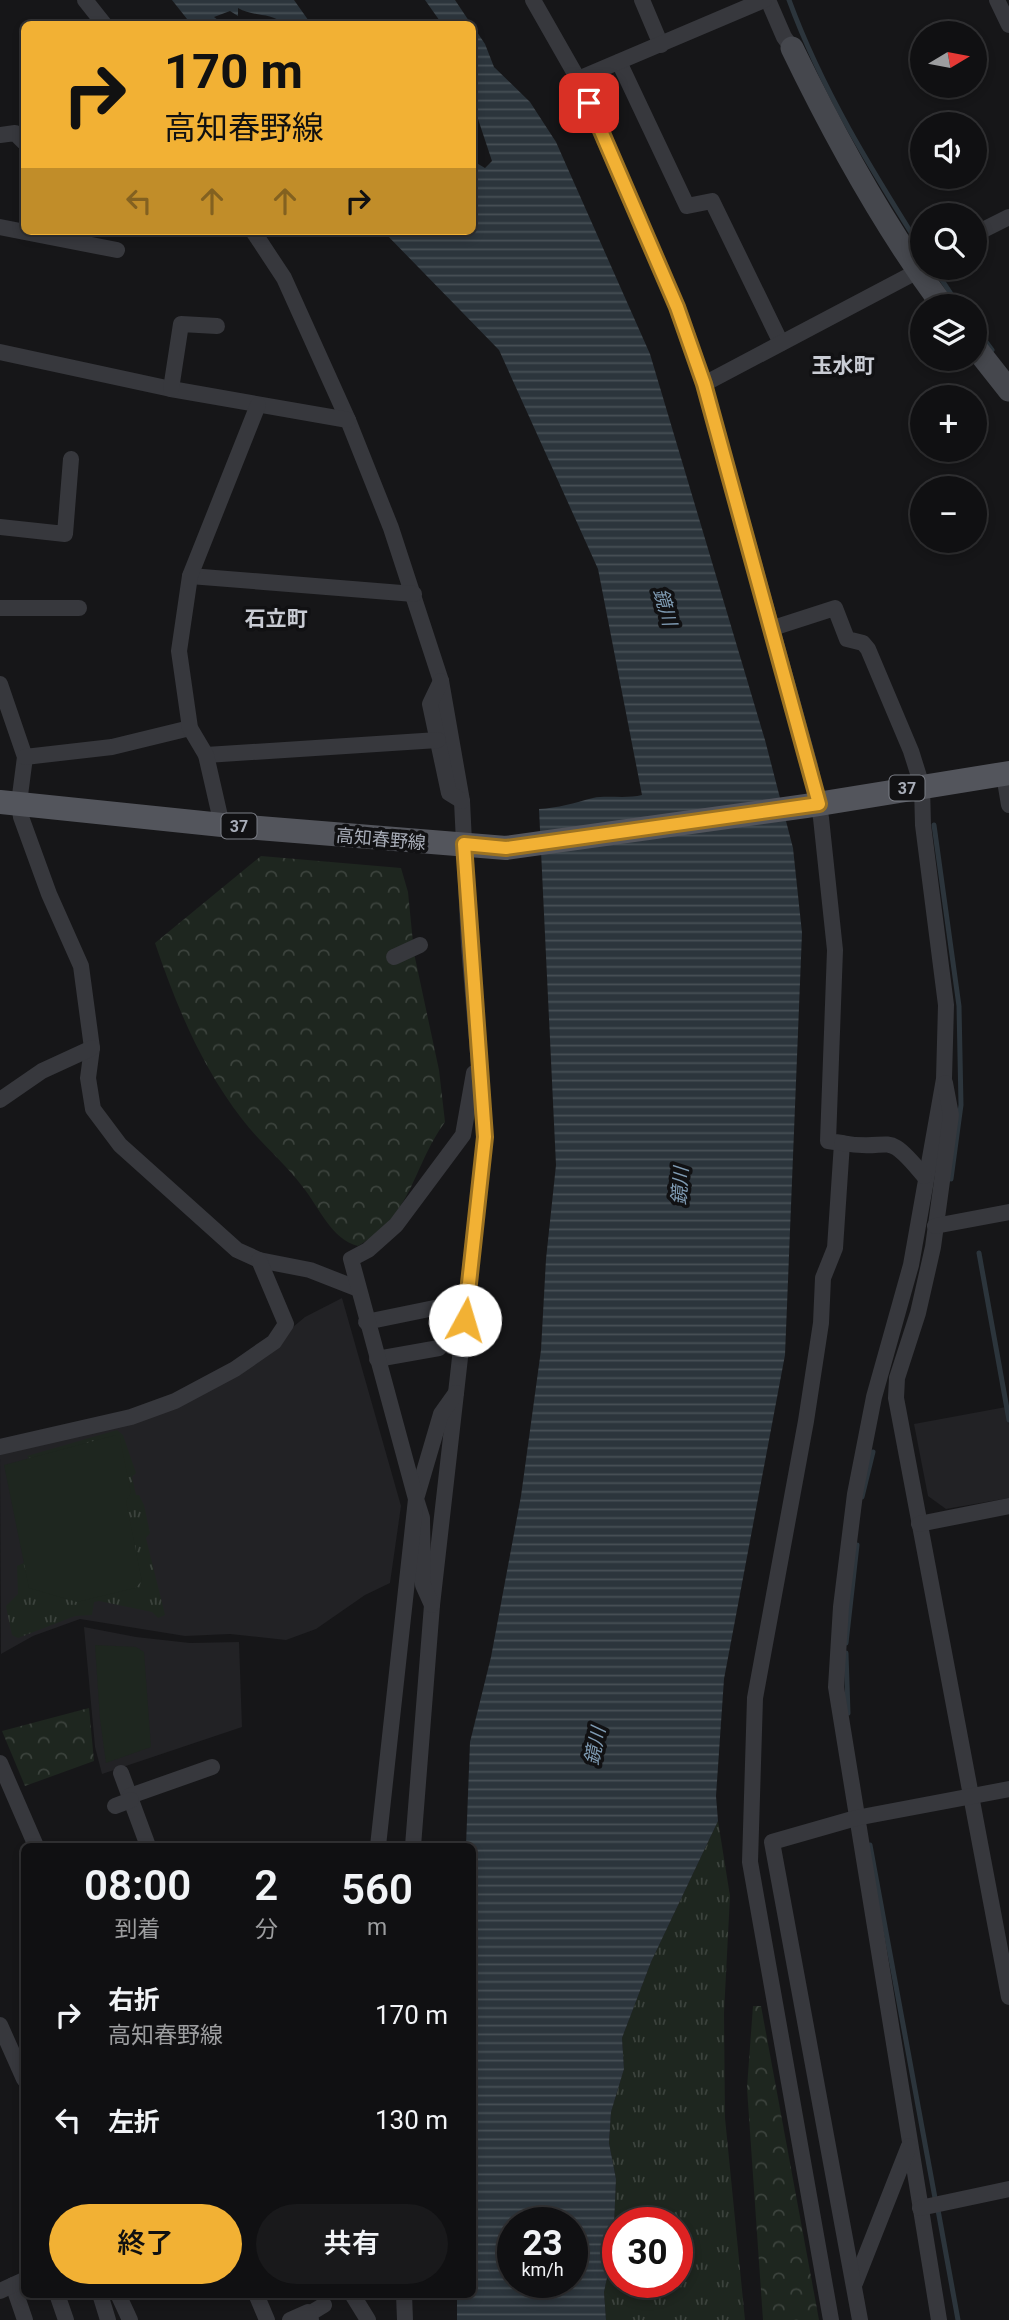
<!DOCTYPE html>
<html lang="ja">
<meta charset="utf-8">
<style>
:root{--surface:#101012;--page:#19191b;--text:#f1f3f6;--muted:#9c9d9f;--line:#303032;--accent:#f2b134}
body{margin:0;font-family:Roboto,"Noto Sans JP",sans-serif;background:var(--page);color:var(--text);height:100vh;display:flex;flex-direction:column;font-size:26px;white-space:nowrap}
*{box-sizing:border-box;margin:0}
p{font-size:23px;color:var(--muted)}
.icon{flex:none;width:38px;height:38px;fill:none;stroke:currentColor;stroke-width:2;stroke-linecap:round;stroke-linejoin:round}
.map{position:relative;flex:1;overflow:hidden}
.side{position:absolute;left:21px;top:1843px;width:455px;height:455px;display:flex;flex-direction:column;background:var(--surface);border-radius:10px;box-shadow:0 4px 10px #0003,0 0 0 2px var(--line)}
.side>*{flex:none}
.hud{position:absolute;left:21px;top:21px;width:455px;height:214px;border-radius:10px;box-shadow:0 4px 10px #0003,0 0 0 2px var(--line);background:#f2b134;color:#111;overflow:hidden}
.needle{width:46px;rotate:80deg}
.controls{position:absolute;left:910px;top:21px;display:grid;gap:14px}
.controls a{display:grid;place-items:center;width:77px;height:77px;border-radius:50%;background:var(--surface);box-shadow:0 4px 10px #0003,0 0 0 2px var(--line);font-size:35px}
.speed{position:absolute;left:497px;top:2207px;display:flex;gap:14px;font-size:35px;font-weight:700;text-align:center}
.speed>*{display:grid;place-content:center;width:91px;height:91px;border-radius:50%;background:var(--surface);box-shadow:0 4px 10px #0003,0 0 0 2px var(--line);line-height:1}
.speed small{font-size:18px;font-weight:400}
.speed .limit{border:10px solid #d22;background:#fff;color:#111}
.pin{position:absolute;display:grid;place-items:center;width:60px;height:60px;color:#fff;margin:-30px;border-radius:14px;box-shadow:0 4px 10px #0006}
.me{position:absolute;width:77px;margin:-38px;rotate:6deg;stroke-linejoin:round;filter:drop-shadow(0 0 5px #0008)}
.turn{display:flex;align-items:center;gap:24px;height:147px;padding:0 28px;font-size:32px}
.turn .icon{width:91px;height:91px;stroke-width:2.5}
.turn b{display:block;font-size:49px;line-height:60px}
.lanes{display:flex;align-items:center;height:66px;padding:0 28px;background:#0003;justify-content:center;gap:35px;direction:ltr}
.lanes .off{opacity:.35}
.eta{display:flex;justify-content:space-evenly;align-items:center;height:119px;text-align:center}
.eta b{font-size:42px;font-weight:600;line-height:49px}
.primary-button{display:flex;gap:14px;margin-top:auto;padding:14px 28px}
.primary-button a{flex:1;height:80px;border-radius:42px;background:var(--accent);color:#111;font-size:28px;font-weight:600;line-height:80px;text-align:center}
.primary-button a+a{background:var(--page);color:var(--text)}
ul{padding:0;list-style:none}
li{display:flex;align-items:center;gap:21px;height:105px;padding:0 28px}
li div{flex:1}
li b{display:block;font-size:26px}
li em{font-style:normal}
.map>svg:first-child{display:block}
.built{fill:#222225}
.grass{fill:url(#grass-tufts);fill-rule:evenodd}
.forest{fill:url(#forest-crowns)}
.pitch{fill:#1e261f}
.water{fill:url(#water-rules);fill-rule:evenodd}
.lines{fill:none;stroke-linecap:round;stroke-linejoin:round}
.stream{stroke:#2c353c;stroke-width:5}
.street{stroke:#37383d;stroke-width:16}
.secondary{stroke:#45474d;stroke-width:23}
.primary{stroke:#53555c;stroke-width:24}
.route-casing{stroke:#9d7322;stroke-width:18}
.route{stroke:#f2b134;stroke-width:12}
.labels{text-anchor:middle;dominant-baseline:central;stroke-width:7;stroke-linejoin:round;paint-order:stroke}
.shield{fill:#111113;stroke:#7b7e86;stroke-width:2}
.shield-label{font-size:16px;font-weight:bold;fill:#a8adb8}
.street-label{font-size:18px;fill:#a8adb8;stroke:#111113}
.water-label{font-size:19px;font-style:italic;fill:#7f9bb3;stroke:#111113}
.quarter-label{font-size:21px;font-weight:bold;fill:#c9ccd4;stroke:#111113}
</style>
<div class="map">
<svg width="1009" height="2320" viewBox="0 0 1009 2320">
<defs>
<pattern id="grass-tufts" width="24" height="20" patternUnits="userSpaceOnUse" patternTransform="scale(1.75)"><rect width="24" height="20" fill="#1e261f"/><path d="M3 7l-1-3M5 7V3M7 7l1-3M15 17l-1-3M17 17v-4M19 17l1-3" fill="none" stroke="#3c433d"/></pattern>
<pattern id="forest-crowns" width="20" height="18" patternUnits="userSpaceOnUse" patternTransform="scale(1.75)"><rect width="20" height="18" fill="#1e261f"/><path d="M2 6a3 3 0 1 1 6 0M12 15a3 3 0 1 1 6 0" fill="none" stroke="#3c433d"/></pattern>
<pattern id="water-rules" width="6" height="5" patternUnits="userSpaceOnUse" patternTransform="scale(1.75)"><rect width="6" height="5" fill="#2c353c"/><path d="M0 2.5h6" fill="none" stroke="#485056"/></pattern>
</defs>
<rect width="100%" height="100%" fill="#161618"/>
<g class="built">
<polygon points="342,1298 401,1506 390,1583 365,1595 316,1629 286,1640 230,1634 185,1636 80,1619 33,1636 1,1654 0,1454 131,1424 287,1332 305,1317"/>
<polygon points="1006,1407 1009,1425 1009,1498 946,1509 928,1496 914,1424"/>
<polygon points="84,1627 136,1637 190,1643 239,1642 242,1727 102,1774 95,1747"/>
</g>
<g class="grass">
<polygon points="117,1430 123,1435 136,1473 132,1477 136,1495 139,1495 144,1505 150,1533 146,1538 165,1615 158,1618 152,1612 99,1601 94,1602 92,1615 75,1616 18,1638 12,1635 6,1606 18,1594 17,1566 26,1562 31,1460 27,1456"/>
<path d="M718,1821L730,1896L724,2013L725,2118L745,2320H606L604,2292L613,2250L616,2179L609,2143L611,2112L624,2069L622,2038L651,1962ZM618,2222H677V2282H618Z"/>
</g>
<g class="forest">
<path d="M261,856L401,868L408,892L414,953L439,1070L445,1122C411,1169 414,1214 358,1246C332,1240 319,1207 302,1186C284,1162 260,1143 242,1119C201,1066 176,1005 155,943Z"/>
<polygon points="89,1708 94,1761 25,1786 2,1731"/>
<polygon points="753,2006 761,2006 819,2320 763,2320 747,2088"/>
</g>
<g class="pitch">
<polygon points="116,1435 120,1438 131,1493 126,1501 142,1581 135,1588 77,1602 29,1588 4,1465"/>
<polygon points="95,1645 136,1647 144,1652 151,1747 106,1763 100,1719"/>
</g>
<g class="water">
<path d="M172,0H294L311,24H284C271,12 253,17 238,8V16L230,11L214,17L223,24H191Z"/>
<polygon points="425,0 455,0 471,24 442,24"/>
<path d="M473,26L485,44L494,67L530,102L556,142L650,354L765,740L793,848L802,933L785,1355L724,1679L716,1796L718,1821L651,1962L622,2038L624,2069L611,2112L609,2143L616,2179L613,2250L604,2292L606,2320H457V2294H472V1846H466L470,1742L491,1657L521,1496L541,1350L546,1259L556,1165L539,809C558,808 574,803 593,798C606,795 627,799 642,795L598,569L499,350L383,231H472L473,161L485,168L492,161L473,104ZM513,2222H572V2282H513Z"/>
</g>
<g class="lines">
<g class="stream">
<path d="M789,0C822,90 871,169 922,250"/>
<polyline points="934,268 959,306"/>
<polyline points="975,327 992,350"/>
<polyline points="934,825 959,1006 961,1105 951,1179"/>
<polyline points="979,1253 1009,1420"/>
<polyline points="862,1497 873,1452"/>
<polyline points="846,1643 857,1545"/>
<polyline points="846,1653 848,1713"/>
<polyline points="870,1845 935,2198"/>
<polyline points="938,2210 958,2320"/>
</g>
<g class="street">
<polyline points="85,0 104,24"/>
<polyline points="533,0 578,79 677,307 704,384 810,766 821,818 835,950 828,1141 842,1143 835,1248 823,1278 821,1323 806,1421 755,1698 750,1862 831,2320"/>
<polyline points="642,0 661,45"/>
<polyline points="768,0 784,37 792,48"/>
<polyline points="997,0 1009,25"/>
<polyline points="619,62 687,206 712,201 781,343"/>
<polyline points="578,79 764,0"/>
<polyline points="0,135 15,133 24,142"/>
<polyline points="0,227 117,250"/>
<polyline points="253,231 284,278 348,420 391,528 441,681 462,801 469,946 485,1137 432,1605 413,1846"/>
<polyline points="975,234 1009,217"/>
<polyline points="0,352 171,389 348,420"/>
<polyline points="704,384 918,271"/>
<polyline points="171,389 181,324 217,326"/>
<polyline points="0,527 65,534 71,459"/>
<polyline points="190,576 414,594"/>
<polyline points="0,608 79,608"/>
<polyline points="773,628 835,608 847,639 863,643 868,649 911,751 922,786 923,825 946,1005 944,1079 911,1265 874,1397 855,1494 841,1607 836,1687 939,2320"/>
<polyline points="441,681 430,704 449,793 462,801"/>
<polyline points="0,684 25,757 19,803 21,817 49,894 81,966 92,1048 88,1078 93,1109 120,1145 237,1250 259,1260 310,1270 356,1288"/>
<polyline points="206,755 438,740"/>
<polyline points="25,757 112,747 190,728"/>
<polyline points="1004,775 1009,805"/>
<polyline points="222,825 206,755 190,728 179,651 190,576 258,405"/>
<polyline points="394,957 420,945"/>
<polyline points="945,1083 951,1115 933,1247 918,1313 897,1378 896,1398 1009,1997"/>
<polyline points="0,1100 42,1071 92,1048"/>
<path d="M842,1143C894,1153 883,1126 924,1176"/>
<polyline points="935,1226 1009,1212"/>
<polyline points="366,1322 444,1306"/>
<polyline points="377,1359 439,1348"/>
<polyline points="0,1447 131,1417 175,1401 235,1369 274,1342 286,1324 259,1260"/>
<polyline points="919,1524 1009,1506"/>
<polyline points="432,1605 423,1585 422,1518 416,1499 441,1414 456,1393"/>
<polyline points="0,1763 36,1846"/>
<polyline points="121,1773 148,1846"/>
<polyline points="130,1796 212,1767"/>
<polyline points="115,1806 131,1800"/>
<polyline points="378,1846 416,1499 351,1259 368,1250 396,1225 463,1135 474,1073"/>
<polyline points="0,2025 24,2079"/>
<polyline points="920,2208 1009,2189"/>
<polyline points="855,2283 909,2146"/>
<polyline points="13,2285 25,2320"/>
<polyline points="0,2291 24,2280"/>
<polyline points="57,2294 66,2320"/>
<polyline points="100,2294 108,2320"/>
<polyline points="118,2294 130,2320"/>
<polyline points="256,2294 267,2320"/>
<polyline points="352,2294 368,2320"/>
<polyline points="404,2294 405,2320"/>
<polyline points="309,2314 324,2305"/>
<polyline points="290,2320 308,2312 311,2320"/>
<polyline points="860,2320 772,1842 856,1818 1009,1789"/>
</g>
<g class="secondary">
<path d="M792,48C835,137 884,226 943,306"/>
<polyline points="975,347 1009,390"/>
</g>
<polyline class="primary" points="0,802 222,825 506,848 806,806 1009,773"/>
</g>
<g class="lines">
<defs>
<polyline id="route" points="465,1320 485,1137 464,844 506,848 819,804 704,384 677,307 589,103"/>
</defs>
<use href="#route" class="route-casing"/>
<use href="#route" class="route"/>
</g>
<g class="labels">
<g class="shield">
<rect x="889.5" y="775.5" width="35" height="25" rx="5"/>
<rect x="221.5" y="813.5" width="35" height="25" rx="5"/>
</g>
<g class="shield-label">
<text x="907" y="788">37</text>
<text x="239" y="826">37</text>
</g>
<g class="street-label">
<text transform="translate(381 839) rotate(5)">高知春野線</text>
</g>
<g class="water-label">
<text transform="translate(665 607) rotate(74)">鏡川</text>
<text transform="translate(680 1186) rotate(-86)">鏡川</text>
<text transform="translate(595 1746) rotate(-79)">鏡川</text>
</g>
<g class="quarter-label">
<text x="843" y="366">玉水町</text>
<text x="276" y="619">石立町</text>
</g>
</g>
</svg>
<div class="controls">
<a><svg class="needle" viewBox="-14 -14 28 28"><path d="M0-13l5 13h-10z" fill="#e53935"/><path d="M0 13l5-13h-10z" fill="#9c9d9f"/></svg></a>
<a><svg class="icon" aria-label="sound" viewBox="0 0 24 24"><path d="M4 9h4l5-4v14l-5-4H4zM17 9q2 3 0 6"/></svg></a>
<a><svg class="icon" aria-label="search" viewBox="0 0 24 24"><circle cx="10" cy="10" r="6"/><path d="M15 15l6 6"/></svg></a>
<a><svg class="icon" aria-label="layers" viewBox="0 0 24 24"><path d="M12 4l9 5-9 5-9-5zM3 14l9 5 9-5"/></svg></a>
<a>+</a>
<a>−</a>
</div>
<div class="speed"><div>23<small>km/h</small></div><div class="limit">30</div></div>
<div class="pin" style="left:589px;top:103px;background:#d93025"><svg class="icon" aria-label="arrive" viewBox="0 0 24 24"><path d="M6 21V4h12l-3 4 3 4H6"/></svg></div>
<svg class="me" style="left:465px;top:1320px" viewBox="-20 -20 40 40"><circle r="19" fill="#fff"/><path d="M0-13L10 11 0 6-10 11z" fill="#f2b134"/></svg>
<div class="hud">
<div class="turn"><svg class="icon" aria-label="right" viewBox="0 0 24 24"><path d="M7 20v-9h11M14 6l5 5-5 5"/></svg><div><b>170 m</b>高知春野線</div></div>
<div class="lanes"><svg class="icon off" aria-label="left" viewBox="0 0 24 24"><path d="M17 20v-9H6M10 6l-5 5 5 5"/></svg><svg class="icon off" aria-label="ahead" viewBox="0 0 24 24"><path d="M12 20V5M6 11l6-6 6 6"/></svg><svg class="icon off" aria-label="ahead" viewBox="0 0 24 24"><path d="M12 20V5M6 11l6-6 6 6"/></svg><svg class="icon" aria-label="right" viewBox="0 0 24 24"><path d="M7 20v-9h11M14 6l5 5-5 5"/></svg></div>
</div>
<section class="side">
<div class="eta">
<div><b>08:00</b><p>到着</p></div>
<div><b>2</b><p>分</p></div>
<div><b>560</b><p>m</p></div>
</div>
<ul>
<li><svg class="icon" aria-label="right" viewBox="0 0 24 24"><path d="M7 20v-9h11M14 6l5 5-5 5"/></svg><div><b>右折</b><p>高知春野線</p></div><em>170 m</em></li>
<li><svg class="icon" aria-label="left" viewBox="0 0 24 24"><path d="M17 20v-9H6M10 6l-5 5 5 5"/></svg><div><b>左折</b></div><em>130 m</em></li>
</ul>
<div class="primary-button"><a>終了</a><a>共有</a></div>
</section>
</div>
